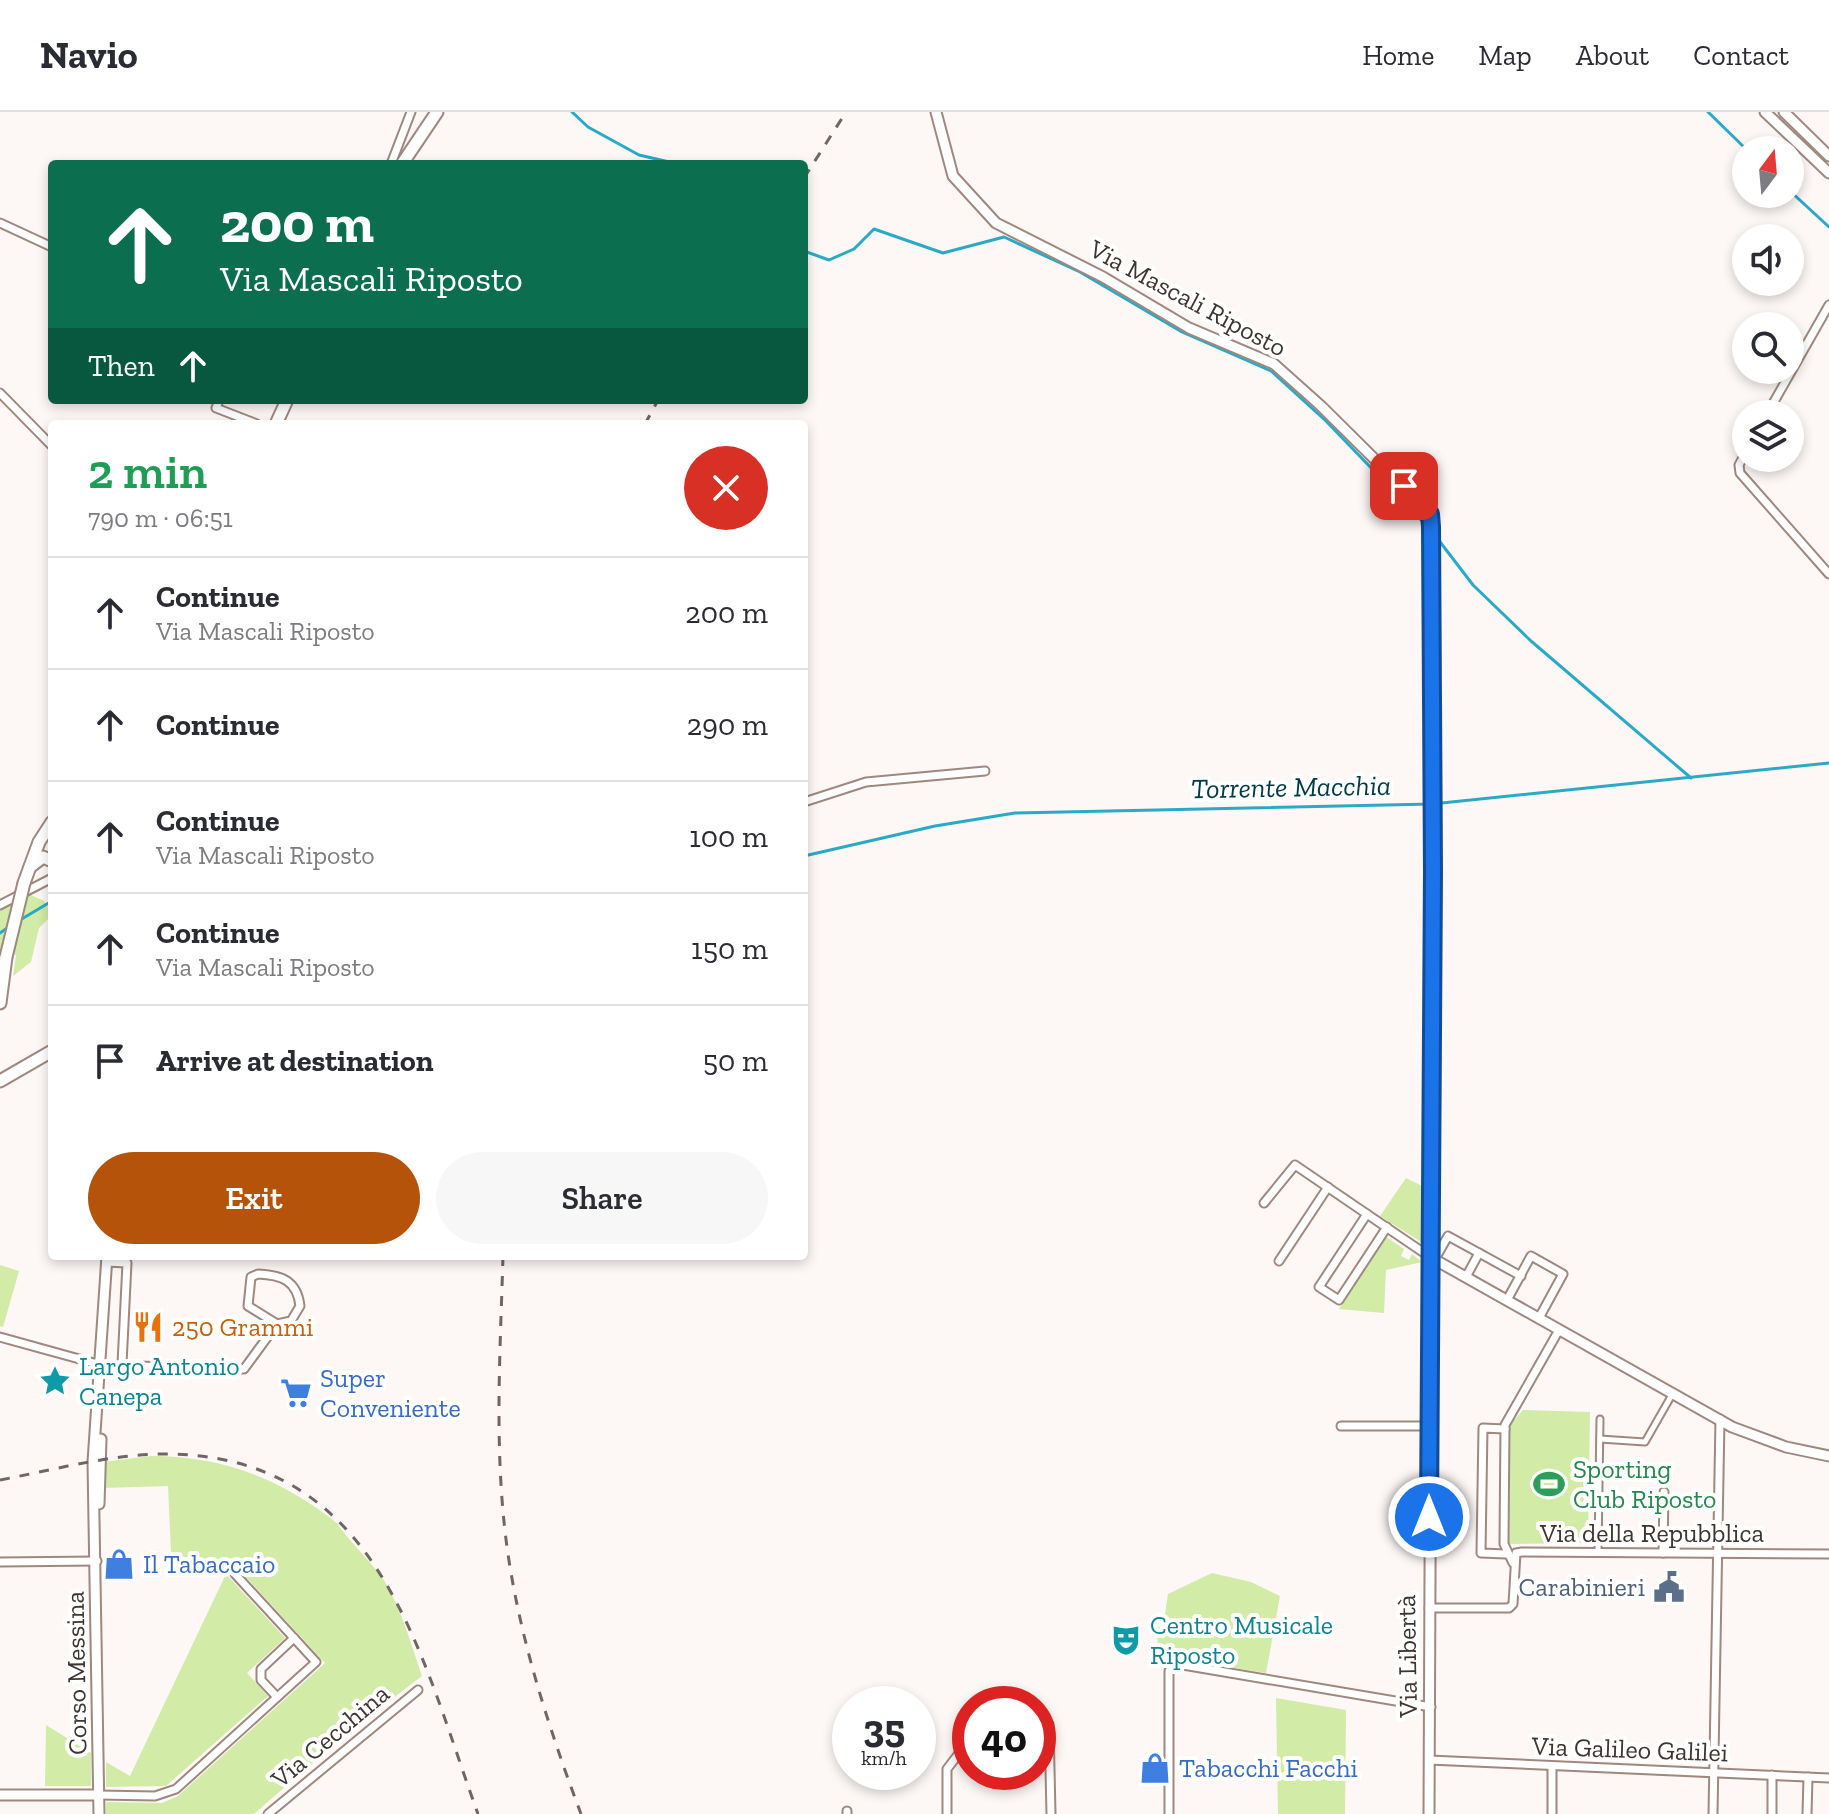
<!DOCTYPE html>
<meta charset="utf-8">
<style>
:root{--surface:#fff;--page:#f7f7f7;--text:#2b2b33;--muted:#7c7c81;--line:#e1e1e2;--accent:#b45309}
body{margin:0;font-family:"Zilla Slab",serif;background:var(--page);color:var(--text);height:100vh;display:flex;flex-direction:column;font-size:30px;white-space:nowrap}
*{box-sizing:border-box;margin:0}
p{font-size:26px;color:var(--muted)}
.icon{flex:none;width:44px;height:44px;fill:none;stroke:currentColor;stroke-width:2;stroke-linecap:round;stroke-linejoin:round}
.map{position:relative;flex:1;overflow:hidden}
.panel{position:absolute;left:48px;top:308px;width:760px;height:840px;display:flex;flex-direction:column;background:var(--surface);border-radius:8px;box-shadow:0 4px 12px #0003}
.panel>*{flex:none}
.hud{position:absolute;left:48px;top:48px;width:760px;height:244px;border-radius:8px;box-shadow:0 4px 12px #0003;background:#0b6e4f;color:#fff;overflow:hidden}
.needle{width:52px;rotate:16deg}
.fabs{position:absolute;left:1732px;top:24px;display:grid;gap:16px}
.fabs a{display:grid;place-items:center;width:72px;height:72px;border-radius:50%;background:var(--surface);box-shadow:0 4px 12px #0003;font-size:40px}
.speed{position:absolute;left:832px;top:1574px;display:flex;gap:16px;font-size:40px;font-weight:700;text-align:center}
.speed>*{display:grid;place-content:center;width:104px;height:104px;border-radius:50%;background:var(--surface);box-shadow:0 4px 12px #0003;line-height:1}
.speed small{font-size:20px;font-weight:400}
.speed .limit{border:12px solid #d22;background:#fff;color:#111}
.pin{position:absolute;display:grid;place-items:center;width:68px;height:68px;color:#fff;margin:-34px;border-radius:16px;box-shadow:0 4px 12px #0006}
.me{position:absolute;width:88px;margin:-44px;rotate:0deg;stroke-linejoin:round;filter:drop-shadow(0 0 6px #0008)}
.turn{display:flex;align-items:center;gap:28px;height:168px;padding:0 40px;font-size:36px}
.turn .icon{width:104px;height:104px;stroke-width:2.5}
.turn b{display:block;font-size:56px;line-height:68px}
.then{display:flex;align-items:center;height:76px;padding:0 40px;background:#0003;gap:16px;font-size:30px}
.round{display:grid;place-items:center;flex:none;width:84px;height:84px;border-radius:42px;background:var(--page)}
.summary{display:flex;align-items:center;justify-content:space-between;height:136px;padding:0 40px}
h1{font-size:48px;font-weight:600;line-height:60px;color:#1e9e55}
.action{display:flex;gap:16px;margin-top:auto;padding:16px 40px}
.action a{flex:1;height:92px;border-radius:48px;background:var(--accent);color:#fff;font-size:32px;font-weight:600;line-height:92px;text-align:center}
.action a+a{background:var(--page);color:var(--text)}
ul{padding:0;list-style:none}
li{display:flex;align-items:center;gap:24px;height:112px;padding:0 40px;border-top:2px solid var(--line)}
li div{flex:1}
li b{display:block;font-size:30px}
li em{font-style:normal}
header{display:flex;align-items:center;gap:48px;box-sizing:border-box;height:112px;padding:0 40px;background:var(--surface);border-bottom:2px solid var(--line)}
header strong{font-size:38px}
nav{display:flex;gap:44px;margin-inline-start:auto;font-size:28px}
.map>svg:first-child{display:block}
.green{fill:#d2eba6}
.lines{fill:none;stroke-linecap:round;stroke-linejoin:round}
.stream{stroke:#2aaac6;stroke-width:3}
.pedestrian-casing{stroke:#9f887f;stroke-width:9}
.minor-casing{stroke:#9f887f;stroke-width:11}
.tertiary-casing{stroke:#9f887f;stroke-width:13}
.primary-casing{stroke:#9f887f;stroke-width:15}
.pedestrian{stroke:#fff;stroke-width:5}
.minor{stroke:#fff;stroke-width:7}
.tertiary{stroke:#fff;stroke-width:9}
.primary{stroke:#fff;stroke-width:11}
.rail{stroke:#706764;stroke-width:3;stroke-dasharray:10 10;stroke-linecap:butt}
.primary-bridge-casing{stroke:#9f887f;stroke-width:15;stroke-linecap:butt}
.primary-bridge{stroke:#fff;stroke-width:11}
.route-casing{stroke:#114b97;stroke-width:20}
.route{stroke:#1a73e8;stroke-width:14}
.labels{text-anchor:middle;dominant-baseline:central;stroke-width:8;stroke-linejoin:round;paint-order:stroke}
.street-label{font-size:26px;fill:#3e3430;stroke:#fff}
.food-label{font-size:26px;fill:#c56008;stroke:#fff;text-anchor:start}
.culture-label{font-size:26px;fill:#0d838f;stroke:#fff;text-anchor:start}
.shop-label{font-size:26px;fill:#366cbe;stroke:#fff;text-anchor:start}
.leisure-label{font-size:26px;fill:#27864d;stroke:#fff;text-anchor:start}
.service-label{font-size:26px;fill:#4e5e75;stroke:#fff;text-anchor:end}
.water-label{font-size:28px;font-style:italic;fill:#003a45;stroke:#fff}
</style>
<header>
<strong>Navio</strong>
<nav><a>Home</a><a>Map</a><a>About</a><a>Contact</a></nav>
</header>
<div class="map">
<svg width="1829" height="1702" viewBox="0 0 1829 1702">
<rect width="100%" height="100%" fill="#fdf7f6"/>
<g class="green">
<polygon points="31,783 44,789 52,803 39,816 31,850 13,864 16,843 0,844 0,796"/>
<polygon points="1406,1066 1424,1075 1423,1131 1380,1104"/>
<polygon points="1386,1125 1404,1137 1401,1144 1409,1148 1412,1142 1422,1150 1386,1158 1384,1201 1339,1197"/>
<polygon points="0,1153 19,1159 3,1215 0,1214"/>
<polygon points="1523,1298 1590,1300 1588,1431 1509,1432 1510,1313"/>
<path d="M151,1344C223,1344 282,1367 338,1412C339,1418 376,1455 385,1470C402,1499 411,1532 422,1564L343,1624L254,1702H106V1690L162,1691L178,1684L325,1551L234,1452L226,1462L285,1526L247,1561L268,1584L166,1674L106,1675V1650L130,1664L226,1462H172L168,1374L102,1376L103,1350Z"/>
<polygon points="1212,1461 1251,1470 1280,1484 1266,1561 1158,1543 1157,1515 1163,1515 1168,1482"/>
<polygon points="1276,1586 1346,1598 1345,1702 1278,1702"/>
<polygon points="46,1613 91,1641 91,1674 45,1674"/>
</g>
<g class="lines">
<g class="stream">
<polyline points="572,0 588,15 639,43 678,52"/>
<polyline points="1708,0 1747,38"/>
<polyline points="1790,79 1829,115"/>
<polyline points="804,139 829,148 854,137 874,117 943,141 1004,125 1080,160 1182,220 1271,259 1326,309 1426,413"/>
<polyline points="1434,422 1473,473 1531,529 1691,666"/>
<polyline points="804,744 935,714 1015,701 1432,692 1829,651"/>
<polyline points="20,808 52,789"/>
<polyline points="0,821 10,814"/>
</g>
<defs>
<g id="pedestrian">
<polyline points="1600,1327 1645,1330 1673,1281"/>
<polyline points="1598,1441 1600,1307"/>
</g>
<g id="minor">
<polyline points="391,52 411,0"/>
<polyline points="0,111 52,135"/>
<polyline points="0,281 52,334"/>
<polyline points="219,288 216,296 257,312"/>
<polyline points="1767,302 1829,193"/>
<polyline points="1746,340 1739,353 1740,361 1829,462"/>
<polyline points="804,690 866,670 985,659"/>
<polyline points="0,793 52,766"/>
<polyline points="1264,1091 1295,1053 1430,1145"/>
<polyline points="1367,1102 1319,1175 1339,1188 1387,1115"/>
<polyline points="1435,1147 1448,1124 1479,1141"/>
<polyline points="1279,1149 1328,1075"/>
<polyline points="106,1150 127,1151 122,1252"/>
<path d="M258,1162C281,1163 297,1168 300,1194L291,1209L277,1212L248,1194L251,1165Z"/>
<polyline points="1466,1165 1479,1141 1521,1164"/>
<polyline points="1507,1188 1531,1144 1563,1162 1539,1206"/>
<polyline points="0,1225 101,1253 244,1257 277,1212"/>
<polyline points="1341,1314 1429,1314"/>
<polyline points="1505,1317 1483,1316 1481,1441 1506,1442"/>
<polyline points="1663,1441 1664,1380"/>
<polyline points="0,1450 97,1449"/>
<polyline points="1513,1451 1504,1432 1505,1313 1559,1218"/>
<polyline points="1429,1496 1509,1496 1513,1492 1516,1441 1522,1440 1829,1442"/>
<polyline points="277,1585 261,1568 261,1557 294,1526"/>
<polyline points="1049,1612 1051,1702"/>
<polyline points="1429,1648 1829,1666"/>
<polyline points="1552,1654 1552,1702"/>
<polyline points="99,1683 155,1684 176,1677 316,1550 235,1462"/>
<polyline points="268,1702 418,1578"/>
<polyline points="847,1702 847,1699"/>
<polyline points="947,1702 947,1657 967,1631"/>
<polyline points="1169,1702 1169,1559 1177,1552 1431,1595"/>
<polyline points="1713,1702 1720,1307"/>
<polyline points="1772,1702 1772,1663"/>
<polyline points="1807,1702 1808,1665"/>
</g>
<g id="tertiary">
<polyline points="936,0 953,64 996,111 1103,165 1189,216 1274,252 1321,294 1430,402 1433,759 1429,1702"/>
<polyline points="1765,0 1829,61"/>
<polyline points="1784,0 1829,44"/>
<polyline points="1430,1145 1732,1315 1786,1335 1829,1344"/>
<polyline points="99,1392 101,1327"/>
<polyline points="0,1683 99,1683"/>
<polyline points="99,1702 93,1350 107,1144"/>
</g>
<g id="primary">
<polyline points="402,52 437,0"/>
<polyline points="276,312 287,288"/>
<polyline points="30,755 43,745 52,749"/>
<polyline points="24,771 39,730 52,710"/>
<polyline points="0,891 6,845"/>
<polyline points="0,969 52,939"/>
</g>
</defs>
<use href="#pedestrian" class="pedestrian-casing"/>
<use href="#minor" class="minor-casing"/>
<use href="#tertiary" class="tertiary-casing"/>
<use href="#primary" class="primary-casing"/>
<use href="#pedestrian" class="pedestrian"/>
<use href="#minor" class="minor"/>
<use href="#tertiary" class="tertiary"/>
<use href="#primary" class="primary"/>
<g class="rail">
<polyline points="804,66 846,0"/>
<polyline points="645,312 658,288"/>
<path d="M503,1144C500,1248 493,1352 510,1455C524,1540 551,1622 581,1702"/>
<path d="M0,1368C53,1358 107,1343 161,1342C379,1340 419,1540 478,1702"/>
</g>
<defs>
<polyline id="primary-bridge" points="6,845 24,771"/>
</defs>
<use href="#primary-bridge" class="primary-bridge-casing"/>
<use href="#primary-bridge" class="primary-bridge"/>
</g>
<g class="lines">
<defs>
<polyline id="route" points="1404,374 1430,402 1431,415 1433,759 1429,1405"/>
</defs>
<use href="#route" class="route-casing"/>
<use href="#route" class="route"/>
</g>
<defs>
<symbol id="restaurant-bare" viewBox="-9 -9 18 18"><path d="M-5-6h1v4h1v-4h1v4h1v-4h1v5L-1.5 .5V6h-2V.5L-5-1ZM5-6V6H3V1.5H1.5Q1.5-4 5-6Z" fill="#e8710a" stroke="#fff" stroke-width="2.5" paint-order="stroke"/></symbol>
<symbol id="sight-bare" viewBox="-9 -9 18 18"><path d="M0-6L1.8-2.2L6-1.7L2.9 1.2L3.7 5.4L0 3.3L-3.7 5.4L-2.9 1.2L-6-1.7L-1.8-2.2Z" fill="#0f9aa8" stroke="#fff" stroke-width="2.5" paint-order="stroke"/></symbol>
<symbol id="supermarket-bare" viewBox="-9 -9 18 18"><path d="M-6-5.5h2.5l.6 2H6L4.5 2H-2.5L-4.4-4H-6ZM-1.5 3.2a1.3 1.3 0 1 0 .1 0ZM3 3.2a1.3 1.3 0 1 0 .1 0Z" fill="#3f7fe0" stroke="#fff" stroke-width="2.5" paint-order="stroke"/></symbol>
<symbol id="stadium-bare" viewBox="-9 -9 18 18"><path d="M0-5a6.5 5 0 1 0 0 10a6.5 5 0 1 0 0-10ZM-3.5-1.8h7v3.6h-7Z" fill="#2e9e5b" stroke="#fff" stroke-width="2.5" paint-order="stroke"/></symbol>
<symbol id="shop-bare" viewBox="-9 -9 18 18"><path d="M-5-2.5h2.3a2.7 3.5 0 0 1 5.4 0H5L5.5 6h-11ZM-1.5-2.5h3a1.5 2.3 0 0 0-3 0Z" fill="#3f7fe0" stroke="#fff" stroke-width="2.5" paint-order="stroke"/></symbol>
<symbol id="civic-bare" viewBox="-9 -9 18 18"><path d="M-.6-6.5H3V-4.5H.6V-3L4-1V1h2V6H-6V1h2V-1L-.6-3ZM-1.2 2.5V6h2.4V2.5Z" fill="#5c6f8a" stroke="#fff" stroke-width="2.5" paint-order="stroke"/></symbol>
<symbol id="theatre-bare" viewBox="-9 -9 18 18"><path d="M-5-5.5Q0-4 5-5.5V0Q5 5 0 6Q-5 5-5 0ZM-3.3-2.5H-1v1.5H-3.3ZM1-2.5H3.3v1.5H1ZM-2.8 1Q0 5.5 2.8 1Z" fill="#0f9aa8" stroke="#fff" stroke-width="2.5" paint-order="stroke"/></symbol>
</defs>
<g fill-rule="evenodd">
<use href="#restaurant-bare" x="126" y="1193" width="44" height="44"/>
<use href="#sight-bare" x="33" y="1247" width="44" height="44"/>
<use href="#supermarket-bare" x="274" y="1259" width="44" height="44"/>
<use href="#stadium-bare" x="1527" y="1350" width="44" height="44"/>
<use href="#shop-bare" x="97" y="1430" width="44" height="44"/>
<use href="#civic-bare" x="1647" y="1453" width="44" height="44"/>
<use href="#theatre-bare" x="1104" y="1506" width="44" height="44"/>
<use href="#shop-bare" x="1133" y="1634" width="44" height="44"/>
</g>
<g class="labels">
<g class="street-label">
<text transform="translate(1188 186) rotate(28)">Via Mascali Riposto</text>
<text x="1652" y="1421">Via della Repubblica</text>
<text transform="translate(1407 1544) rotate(-91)">Via Libertà</text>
<text transform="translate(76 1561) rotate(-91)">Corso Messina</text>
<text transform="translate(330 1624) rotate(-40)">Via Cecchina</text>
<text transform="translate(1630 1637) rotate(2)">Via Galileo Galilei</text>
</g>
<g class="food-label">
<text x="172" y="1215">250 Grammi</text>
</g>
<g class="culture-label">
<text x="79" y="1254">Largo Antonio<tspan x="79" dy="30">Canepa</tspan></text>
<text x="1150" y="1513">Centro Musicale<tspan x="1150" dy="30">Riposto</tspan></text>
</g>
<g class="shop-label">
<text x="320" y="1266">Super<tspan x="320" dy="30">Conveniente</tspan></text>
<text x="143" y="1452">Il Tabaccaio</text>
<text x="1179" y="1656">Tabacchi Facchi</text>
</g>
<g class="leisure-label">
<text x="1573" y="1357">Sporting<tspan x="1573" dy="30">Club Riposto</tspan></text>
</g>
<g class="service-label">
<text x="1645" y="1475">Carabinieri</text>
</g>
<g class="water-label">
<text transform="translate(1291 675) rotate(-1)">Torrente Macchia</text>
</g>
</g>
</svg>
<div class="fabs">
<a><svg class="needle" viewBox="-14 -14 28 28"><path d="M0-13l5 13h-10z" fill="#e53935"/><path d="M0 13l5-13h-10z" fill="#7c7c81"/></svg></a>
<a><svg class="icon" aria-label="sound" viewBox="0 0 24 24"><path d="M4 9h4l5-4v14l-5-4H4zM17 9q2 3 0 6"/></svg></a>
<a><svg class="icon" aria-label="search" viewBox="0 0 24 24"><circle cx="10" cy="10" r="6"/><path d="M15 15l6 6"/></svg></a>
<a><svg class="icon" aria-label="layers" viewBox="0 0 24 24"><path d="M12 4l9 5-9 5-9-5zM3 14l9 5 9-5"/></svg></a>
</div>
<div class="speed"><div>35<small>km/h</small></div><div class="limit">40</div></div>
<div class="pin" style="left:1404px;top:374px;background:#d93025"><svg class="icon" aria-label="arrive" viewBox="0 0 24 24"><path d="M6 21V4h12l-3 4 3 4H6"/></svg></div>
<svg class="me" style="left:1429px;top:1405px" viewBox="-20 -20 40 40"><circle r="17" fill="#1a73e8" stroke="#fff" stroke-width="3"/><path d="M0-11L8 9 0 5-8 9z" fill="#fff"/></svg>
<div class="hud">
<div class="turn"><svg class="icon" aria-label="ahead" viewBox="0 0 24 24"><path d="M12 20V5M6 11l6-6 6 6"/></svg><div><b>200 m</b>Via Mascali Riposto</div></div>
<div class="then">Then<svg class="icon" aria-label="ahead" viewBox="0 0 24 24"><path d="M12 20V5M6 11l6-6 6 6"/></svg></div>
</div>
<section class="panel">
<div class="summary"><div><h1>2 min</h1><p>790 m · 06:51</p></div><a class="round" style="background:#d93025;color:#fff"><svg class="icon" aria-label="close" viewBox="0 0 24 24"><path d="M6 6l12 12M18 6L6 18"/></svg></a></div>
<ul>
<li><svg class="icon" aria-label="ahead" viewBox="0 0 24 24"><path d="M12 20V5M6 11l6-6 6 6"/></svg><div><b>Continue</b><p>Via Mascali Riposto</p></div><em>200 m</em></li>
<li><svg class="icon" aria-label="ahead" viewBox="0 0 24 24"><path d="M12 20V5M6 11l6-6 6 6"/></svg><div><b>Continue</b></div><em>290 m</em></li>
<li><svg class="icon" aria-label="ahead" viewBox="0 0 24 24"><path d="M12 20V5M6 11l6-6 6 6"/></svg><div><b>Continue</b><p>Via Mascali Riposto</p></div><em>100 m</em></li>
<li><svg class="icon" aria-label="ahead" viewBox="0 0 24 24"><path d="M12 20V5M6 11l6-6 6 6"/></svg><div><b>Continue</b><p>Via Mascali Riposto</p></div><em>150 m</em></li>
<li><svg class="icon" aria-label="arrive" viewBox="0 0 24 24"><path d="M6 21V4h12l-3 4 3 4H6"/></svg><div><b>Arrive at destination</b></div><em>50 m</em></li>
</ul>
<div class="action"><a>Exit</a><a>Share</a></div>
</section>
</div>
